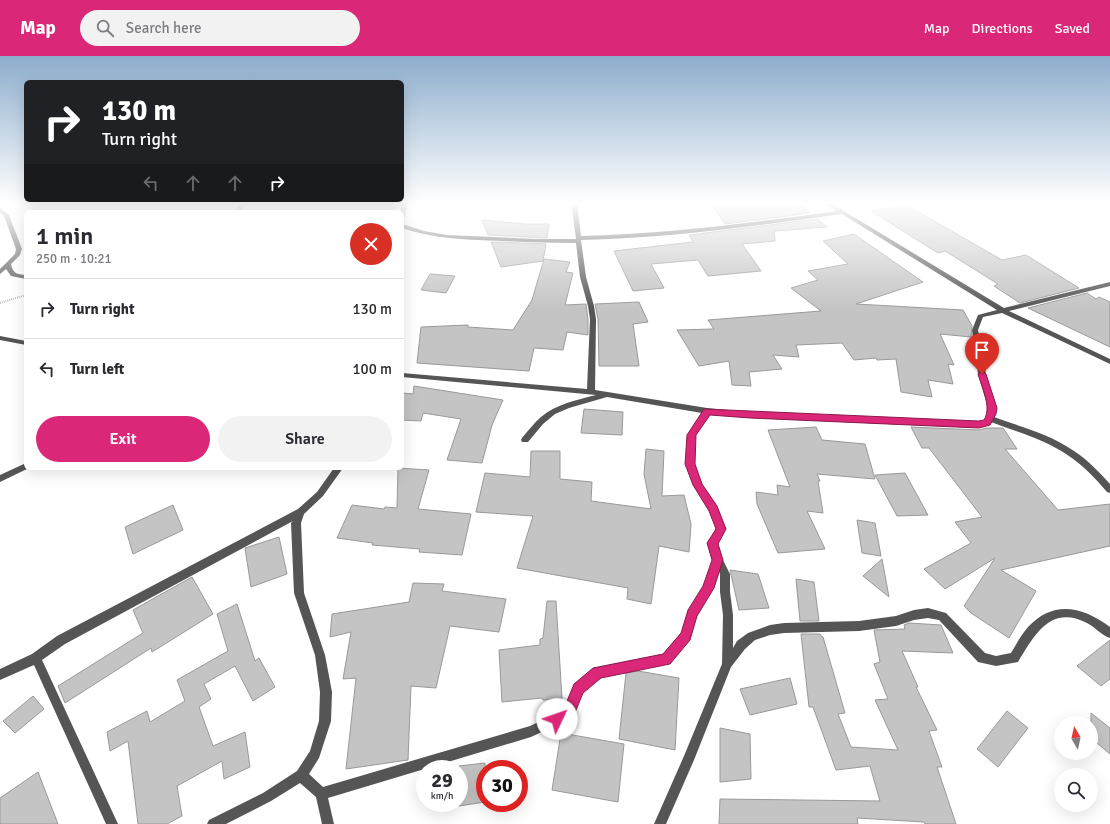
<!DOCTYPE html>
<meta charset="utf-8">
<style>
:root{--surface:#fff;--page:#f2f2f3;--text:#2b2b33;--muted:#7c7c81;--line:#e1e1e2;--accent:#db2777}
body{margin:0;font-family:Signika,sans-serif;background:var(--page);color:var(--text);height:100vh;display:flex;flex-direction:column;font-size:15px;white-space:nowrap}
*{box-sizing:border-box;margin:0}
p{font-size:13px;color:var(--muted)}
.icon{flex:none;width:22px;height:22px;fill:none;stroke:currentColor;stroke-width:2;stroke-linecap:round;stroke-linejoin:round}
.map{position:relative;flex:1;overflow:hidden}
.side{position:absolute;left:24px;top:154px;width:380px;height:260px;display:flex;flex-direction:column;background:var(--surface);border-radius:6px;box-shadow:0 4px 16px #0002}
.side>*{flex:none}
.hud{position:absolute;left:24px;top:24px;width:380px;height:122px;border-radius:6px;box-shadow:0 4px 16px #0002;background:#202124;color:#fff;overflow:hidden}
.needle{width:26px;rotate:351deg}
.fabs{position:absolute;left:1054px;top:660px;display:grid;gap:8px}
.fabs a{display:grid;place-items:center;width:44px;height:44px;border-radius:50%;background:var(--surface);box-shadow:0 4px 16px #0002;font-size:20px}
.speed{position:absolute;left:416px;top:704px;display:flex;gap:8px;font-size:20px;font-weight:700;text-align:center}
.speed>*{display:grid;place-content:center;width:52px;height:52px;border-radius:50%;background:var(--surface);box-shadow:0 4px 16px #0002;line-height:1}
.speed small{font-size:10px;font-weight:400}
.speed .limit{border:6px solid #d22;background:#fff;color:#111}
.pin{position:absolute;display:grid;place-items:center;width:34px;height:34px;color:#fff;margin:-41px -17px;border-radius:50% 50% 50% 0;rotate:-45deg;box-shadow:0 0 4px #0007}
.pin .icon{rotate:45deg}
.me{position:absolute;width:44px;margin:-22px;rotate:48deg;stroke-linejoin:round;filter:drop-shadow(0 0 3px #0008)}
.turn{display:flex;align-items:center;gap:14px;height:84px;padding:0 12px;font-size:18px}
.turn .icon{width:52px;height:52px;stroke-width:2.5}
.turn b{display:block;font-size:28px;line-height:34px}
.lanes{display:flex;align-items:center;height:38px;padding:0 12px;background:#0003;justify-content:center;gap:20px;direction:ltr}
.lanes .off{opacity:.35}
.round{display:grid;place-items:center;flex:none;width:42px;height:42px;border-radius:21px;background:var(--page)}
.overview{display:flex;align-items:center;justify-content:space-between;height:68px;padding:0 12px}
h1{font-size:24px;font-weight:600;line-height:30px}
.primary-button{display:flex;gap:8px;margin-top:auto;padding:8px 12px}
.primary-button a{flex:1;height:46px;border-radius:24px;background:var(--accent);color:#fff;font-size:16px;font-weight:600;line-height:46px;text-align:center}
.primary-button a+a{background:var(--page);color:var(--text)}
ul{padding:0;list-style:none}
li{display:flex;align-items:center;gap:12px;height:60px;padding:0 12px;border-top:1px solid var(--line)}
li div{flex:1}
li b{display:block;font-size:15px}
li em{font-style:normal}
header{display:flex;align-items:center;gap:24px;box-sizing:border-box;height:56px;padding:0 20px;background:var(--accent);color:#fff}
header strong{font-size:19px}
nav{display:flex;gap:22px;margin-inline-start:auto;font-size:14px}
.search{width:280px;height:36px;background:var(--page);display:flex;align-items:center;gap:10px;box-sizing:border-box;padding:0 14px;border-radius:22px;color:var(--muted);font-size:15px}
.map>svg:first-child{display:block}
.building{fill:#c4c4c4;stroke:#999}
.lines{fill:none;stroke-linecap:round;stroke-linejoin:round}
.path{stroke:#777;stroke-width:2;stroke-dasharray:0.5 1.5;stroke-linecap:butt}
.street{fill:#555;fill-rule:evenodd}
.route{fill:#db2777;stroke:#8e194d}
</style>
<header>
<strong>Map</strong>
<div class="search"><svg class="icon" aria-label="search" viewBox="0 0 24 24"><circle cx="10" cy="10" r="6"/><path d="M15 15l6 6"/></svg>Search here</div>
<nav><a>Map</a><a>Directions</a><a>Saved</a></nav>
</header>
<div class="map">
<svg width="1110" height="768" viewBox="0 0 1110 768">
<rect width="100%" height="100%" fill="#fff"/>
<g class="building">
<polygon points="710,146 797,146 810,157 725,168"/>
<polygon points="906,150 910,151 1002,204 1026,199 1079,232 1020,247 994,230 998,228 945,195 938,197 871,155"/>
<polygon points="817,163 827,171 774,175 775,185 742,188 761,215 708,220 698,204 651,208 664,232 633,235 614,195 693,186 689,179"/>
<polygon points="482,164 525,168 549,168 547,182 488,179"/>
<polygon points="854,178 923,226 856,248 963,254 972,270 971,281 940,278 954,309 948,308 953,328 928,324 932,341 901,336 896,303 877,304 876,302 854,304 842,287 796,289 799,301 773,299 782,313 749,316 751,330 732,329 729,305 699,310 677,274 714,273 708,264 821,255 791,232 818,224 808,215 848,208 823,185"/>
<polygon points="491,186 546,188 543,205 501,211"/>
<polygon points="544,203 570,206 566,216 573,217 565,249 586,248 588,263 588,279 567,276 563,294 534,292 529,315 417,307 421,271 468,269 468,271 513,274 532,244"/>
<polygon points="430,218 455,220 446,237 421,234"/>
<polygon points="1087,237 1096,243 1099,241 1110,246 1110,291 1028,252"/>
<polygon points="639,246 648,266 633,268 639,310 599,310 598,263 595,248"/>
<polygon points="414,330 503,344 492,369 482,407 447,404 461,363 423,357 421,365 402,364 402,337 413,338"/>
<polygon points="584,353 623,356 622,379 581,377"/>
<polygon points="816,371 822,384 865,388 875,423 817,418 820,425 818,425 823,457 807,455 825,493 778,497 757,448 756,436 778,439 777,429 790,431 768,374"/>
<polygon points="911,371 979,374 986,372 1003,372 1017,393 1005,393 1058,454 1110,448 1110,490 1001,514 1036,535 1009,582 971,557 964,550 995,502 945,533 924,513 971,487 955,466 982,461 929,392 922,392"/>
<polygon points="646,393 664,395 662,440 684,439 691,468 689,496 659,490 651,548 627,543 628,532 517,512 533,460 476,456 485,417 530,421 531,395 560,395 560,423 592,426 591,445 651,453 644,418"/>
<polygon points="398,412 429,414 418,453 471,458 462,499 419,496 420,493 372,489 373,487 337,482 352,449 384,453 385,451 397,452"/>
<polygon points="905,417 928,459 897,460 875,419"/>
<polygon points="173,449 183,474 133,498 125,471"/>
<polygon points="857,464 875,467 881,500 862,497"/>
<polygon points="279,481 287,518 251,531 245,492"/>
<polygon points="882,503 889,541 863,520"/>
<polygon points="730,514 758,518 769,552 739,554"/>
<polygon points="192,521 213,558 152,596 151,592 65,647 58,630 143,577 133,554"/>
<polygon points="796,523 814,526 819,565 800,565"/>
<polygon points="413,527 444,528 442,535 506,543 499,576 450,570 436,632 411,630 408,704 346,713 356,622 343,623 351,576 330,581 332,558 409,546"/>
<polygon points="547,545 556,545 562,643 543,644 542,642 502,646 499,594 540,589 540,583 543,582"/>
<polygon points="237,548 255,605 259,602 275,631 253,645 235,610 204,628 211,643 199,651 213,690 245,676 250,711 224,723 222,705 177,730 182,760 167,768 138,768 128,685 110,695 107,676 147,655 150,666 185,645 177,624 228,595 217,558"/>
<polygon points="909,567 941,569 953,597 902,595 918,631 916,631 937,674 929,675 942,711 937,711 956,768 925,768 924,766 857,762 858,768 719,768 720,743 880,745 870,710 836,714 813,651 809,651 801,578 820,578 821,580 823,581 845,657 838,658 851,691 898,694 875,644 888,643 874,608 880,606 874,574 905,573 904,569"/>
<polygon points="1110,584 1110,623 1101,630 1077,610"/>
<polygon points="638,615 679,622 675,694 619,683 626,617"/>
<polygon points="790,622 797,648 750,659 740,633"/>
<polygon points="33,640 44,653 15,677 3,665"/>
<polygon points="1007,655 1028,672 998,711 977,693"/>
<polygon points="1091,657 1110,672 1110,698 1091,682"/>
<polygon points="720,672 750,678 751,723 720,726"/>
<polygon points="561,677 624,688 618,746 552,734"/>
<polygon points="485,707 485,746 459,750 459,710"/>
<polygon points="38,716 58,768 0,768 0,742"/>
</g>
<g class="lines">
<g class="path">
<polyline points="217,156 224,153"/>
<polyline points="0,247 26,239"/>
</g>
<g class="street">
<polygon points="242,146 248,146 240,156 234,156"/>
<polygon points="402,146 408,146 405,161 402,163 402,156 400,156"/>
<path d="M571,146H577L581,180C667,178 752,167 837,155L823,146H829L1004,252L1110,226V230L1009,255L1110,303V308L1002,257L983,261L978,274L986,318L996,352V358L994,361C1021,371 1050,378 1074,395C1088,404 1099,416 1110,428V437L1107,436C1095,422 1082,408 1066,398C1043,383 1017,376 991,366L990,369L979,372L750,362L709,358L696,379L694,408L702,428L718,453L726,473L718,487L723,504L730,518V536L733,559V592L737,585L748,577L770,569L784,567L859,565L896,560L914,554L928,552L946,557L985,597L996,600L1011,597C1016,589 1021,579 1028,571C1053,544 1082,550 1110,571V582C1101,579 1095,571 1087,567C1050,548 1034,580 1018,606L996,610L978,606L939,564L928,562L914,564L896,570L859,575L784,577L770,579L755,584L745,593L731,611L694,704L666,768H654L684,700L722,608L723,559L720,536V518L719,515L711,536L697,560L690,583L670,607L601,621L582,637L573,659L561,667L531,681L328,742L334,768H322L316,741L300,727L271,745L226,768H207L209,764L263,737L297,715L310,695L319,665L320,636L315,599L294,537L291,467L293,465L65,588L42,604L118,768H106L34,609L0,624V613L32,598L57,580L298,453L317,436L334,412H343L323,440L304,458L301,467L304,537L325,599L332,636L331,665L319,702L309,718L323,731L530,670L553,659L565,651L574,629L594,612L663,598L682,577L688,555L704,531L713,504L708,487L716,473L710,454L694,429L686,408L688,379L702,357L607,341L569,352L555,358L543,368L528,386H522L521,384L522,382C528,375 534,367 541,361C556,348 577,344 596,339L402,321V317L587,333L590,263L588,250L580,221L576,187C551,187 527,186 502,185C468,184 434,183 402,172V168L424,175L447,179L536,183H576ZM842,158L997,254L978,259L972,274L978,318L988,352V358L984,365L979,366L750,356L707,352L595,334L596,263L594,250L586,221L581,184C669,182 755,170 842,158Z"/>
<path d="M0,152L9,159L22,193L20,199L11,208C13,218 17,218 26,219V223L11,220L6,213L0,218V213L15,198L16,193L4,160L0,157Z"/>
<polygon points="0,280 26,285 26,289 0,284"/>
<polygon points="26,407 26,412 29,412 0,426 0,419"/>
</g>
</g>
<linearGradient id="sky" x2="0" y2="1"><stop stop-color="#8cadcc"/><stop offset="0.58" stop-color="#fff"/><stop offset="1" stop-color="#fff" stop-opacity="0"/></linearGradient>
<rect width="1110" height="253" fill="url(#sky)"/>
<path class="route" d="M982,315L986,318L997,352L996,358L990,369L979,372L750,362L710,359L696,379L695,408L702,428L717,450L726,473L718,488L723,504L714,532L697,560L690,584L670,608L601,622L583,637L574,659L557,670L552,668L550,663L552,659L565,650L574,628L593,612L663,598L681,577L688,554L703,530L712,504L707,487L716,473L709,455L693,429L685,408L687,379L704,353L979,365L984,364C992,351 982,332 978,318Z"/>
</svg>
<div class="fabs">
<a><svg class="needle" viewBox="-14 -14 28 28"><path d="M0-13l5 13h-10z" fill="#e53935"/><path d="M0 13l5-13h-10z" fill="#7c7c81"/></svg></a>
<a><svg class="icon" aria-label="search" viewBox="0 0 24 24"><circle cx="10" cy="10" r="6"/><path d="M15 15l6 6"/></svg></a>
</div>
<div class="speed"><div>29<small>km/h</small></div><div class="limit">30</div></div>
<div class="pin" style="left:982px;top:318px;background:#d93025"><svg class="icon" aria-label="arrive" viewBox="0 0 24 24"><path d="M6 21V4h12l-3 4 3 4H6"/></svg></div>
<svg class="me" style="left:557px;top:663px" viewBox="-20 -20 40 40"><circle r="19" fill="#fff"/><path d="M0-13L10 11 0 6-10 11z" fill="#db2777"/></svg>
<div class="hud">
<div class="turn"><svg class="icon" aria-label="right" viewBox="0 0 24 24"><path d="M7 20v-9h11M14 6l5 5-5 5"/></svg><div><b>130 m</b>Turn right</div></div>
<div class="lanes"><svg class="icon off" aria-label="left" viewBox="0 0 24 24"><path d="M17 20v-9H6M10 6l-5 5 5 5"/></svg><svg class="icon off" aria-label="ahead" viewBox="0 0 24 24"><path d="M12 20V5M6 11l6-6 6 6"/></svg><svg class="icon off" aria-label="ahead" viewBox="0 0 24 24"><path d="M12 20V5M6 11l6-6 6 6"/></svg><svg class="icon" aria-label="right" viewBox="0 0 24 24"><path d="M7 20v-9h11M14 6l5 5-5 5"/></svg></div>
</div>
<section class="side">
<div class="overview"><div><h1>1 min</h1><p>250 m · 10:21</p></div><a class="round" style="background:#d93025;color:#fff"><svg class="icon" aria-label="close" viewBox="0 0 24 24"><path d="M6 6l12 12M18 6L6 18"/></svg></a></div>
<ul>
<li><svg class="icon" aria-label="right" viewBox="0 0 24 24"><path d="M7 20v-9h11M14 6l5 5-5 5"/></svg><div><b>Turn right</b></div><em>130 m</em></li>
<li><svg class="icon" aria-label="left" viewBox="0 0 24 24"><path d="M17 20v-9H6M10 6l-5 5 5 5"/></svg><div><b>Turn left</b></div><em>100 m</em></li>
</ul>
<div class="primary-button"><a>Exit</a><a>Share</a></div>
</section>
</div>
